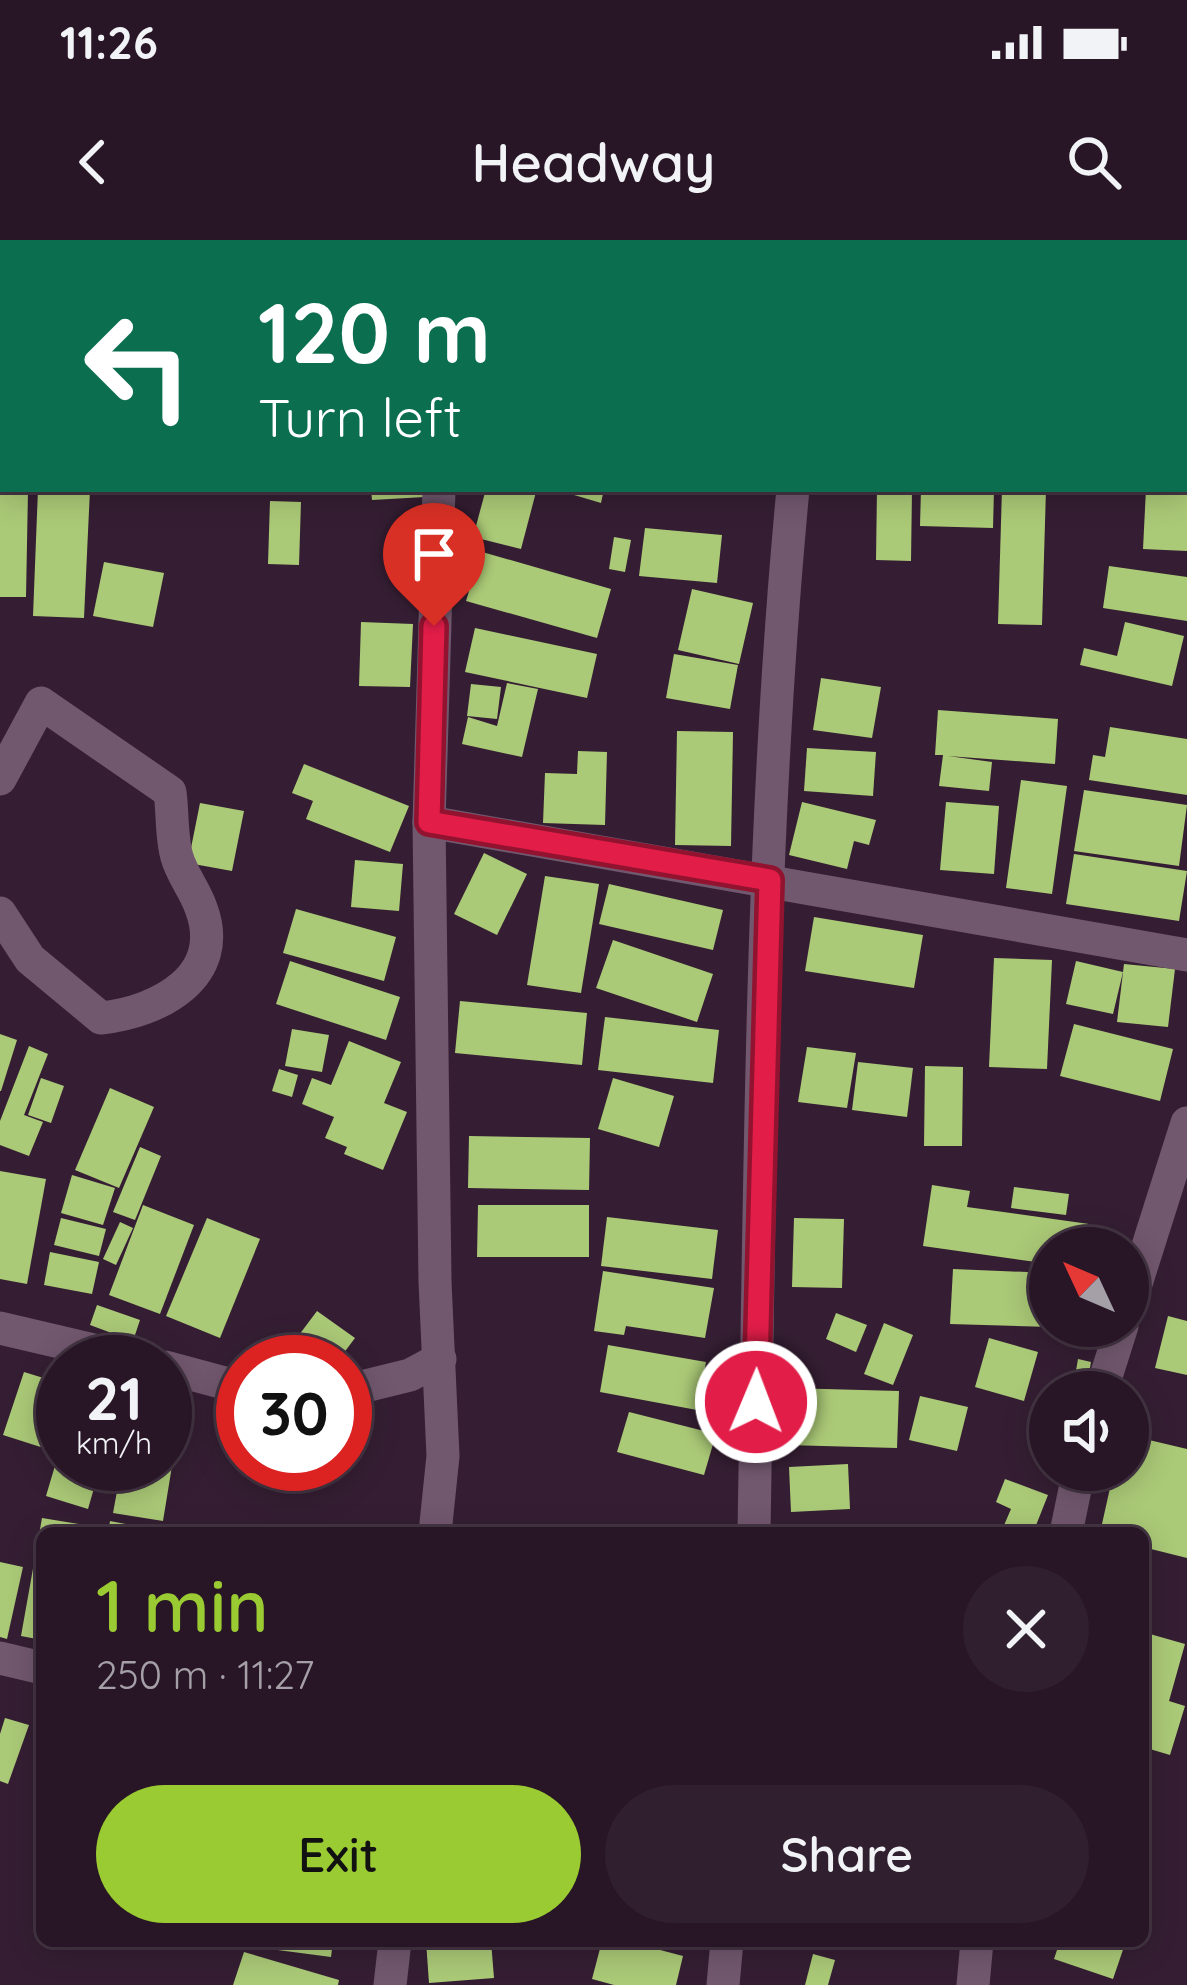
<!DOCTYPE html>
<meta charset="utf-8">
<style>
:root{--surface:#281626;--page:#301f2e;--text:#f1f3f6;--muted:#a59fa7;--line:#443543;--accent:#9bcb32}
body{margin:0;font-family:Quicksand,sans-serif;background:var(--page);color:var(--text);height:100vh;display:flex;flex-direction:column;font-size:45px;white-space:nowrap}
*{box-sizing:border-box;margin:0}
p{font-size:39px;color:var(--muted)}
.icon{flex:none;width:66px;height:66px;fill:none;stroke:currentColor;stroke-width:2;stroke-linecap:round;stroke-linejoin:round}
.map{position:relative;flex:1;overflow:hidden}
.details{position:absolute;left:36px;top:1287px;width:1113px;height:420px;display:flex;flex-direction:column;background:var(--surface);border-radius:18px;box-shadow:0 6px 30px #0003,0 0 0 3px var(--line)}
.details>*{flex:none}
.guide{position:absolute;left:0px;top:0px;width:1188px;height:252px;box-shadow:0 6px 30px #0003,0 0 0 3px var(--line);background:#0b6e4f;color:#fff;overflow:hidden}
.needle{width:78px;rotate:314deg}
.buttons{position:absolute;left:1029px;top:987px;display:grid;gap:24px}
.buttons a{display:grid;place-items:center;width:120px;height:120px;border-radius:50%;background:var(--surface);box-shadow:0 6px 30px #0003,0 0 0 3px var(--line);font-size:60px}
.speed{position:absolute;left:36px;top:1095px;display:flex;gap:24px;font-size:60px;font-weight:700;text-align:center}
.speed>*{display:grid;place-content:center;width:156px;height:156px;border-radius:50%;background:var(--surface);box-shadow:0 6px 30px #0003,0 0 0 3px var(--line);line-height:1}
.speed small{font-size:30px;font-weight:400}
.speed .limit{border:18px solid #d22;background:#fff;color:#111}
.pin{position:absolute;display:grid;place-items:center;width:102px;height:102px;color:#fff;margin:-123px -51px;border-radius:50% 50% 50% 0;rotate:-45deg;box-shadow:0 0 12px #0007}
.pin .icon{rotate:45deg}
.me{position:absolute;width:132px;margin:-66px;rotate:1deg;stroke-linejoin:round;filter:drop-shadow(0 0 9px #0008)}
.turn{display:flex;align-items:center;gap:42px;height:252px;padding:0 60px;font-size:54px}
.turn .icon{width:156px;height:156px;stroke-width:2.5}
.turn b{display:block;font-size:84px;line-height:102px}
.round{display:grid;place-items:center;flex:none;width:126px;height:126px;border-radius:63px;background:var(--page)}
.head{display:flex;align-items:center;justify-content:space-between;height:204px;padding:0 60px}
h1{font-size:72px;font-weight:600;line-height:90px;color:var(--accent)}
.cta{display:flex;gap:24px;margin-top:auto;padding:24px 60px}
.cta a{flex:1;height:138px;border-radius:72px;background:var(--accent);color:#111;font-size:48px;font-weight:600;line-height:138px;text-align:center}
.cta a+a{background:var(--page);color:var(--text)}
.status{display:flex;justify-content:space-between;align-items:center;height:84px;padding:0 60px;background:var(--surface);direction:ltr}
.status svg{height:33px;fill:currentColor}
header{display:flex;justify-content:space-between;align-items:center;height:156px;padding:0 60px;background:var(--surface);font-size:54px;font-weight:600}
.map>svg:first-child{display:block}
.building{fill:#abca77}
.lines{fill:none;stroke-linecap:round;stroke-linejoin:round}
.minor{stroke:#72586f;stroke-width:33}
.major{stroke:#a766a2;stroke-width:42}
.route-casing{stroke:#92132f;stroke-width:30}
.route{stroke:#e11d48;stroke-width:21}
</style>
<div class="status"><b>11:26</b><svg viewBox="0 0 49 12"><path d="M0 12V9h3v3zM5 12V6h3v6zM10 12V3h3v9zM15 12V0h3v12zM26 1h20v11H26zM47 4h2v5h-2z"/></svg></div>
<header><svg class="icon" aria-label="back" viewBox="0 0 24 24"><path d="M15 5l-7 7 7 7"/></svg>Headway<svg class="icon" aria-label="search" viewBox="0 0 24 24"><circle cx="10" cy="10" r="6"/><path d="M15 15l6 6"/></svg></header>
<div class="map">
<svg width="1187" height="1745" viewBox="0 0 1187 1745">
<rect width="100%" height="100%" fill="#351e33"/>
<g class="building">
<polygon points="38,249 90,249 84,378 33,376"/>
<polygon points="371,249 425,249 425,257 372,260"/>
<polygon points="486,249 536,252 521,309 473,297"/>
<polygon points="554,249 604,249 601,263"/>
<polygon points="877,249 912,249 911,321 876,320"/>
<polygon points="921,249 994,249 993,288 920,286"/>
<polygon points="1002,249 1046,249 1042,385 998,384"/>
<polygon points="1146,249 1187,249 1187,311 1143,309"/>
<polygon points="0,250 28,250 26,357 0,357"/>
<polygon points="270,261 301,262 299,325 268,324"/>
<polygon points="645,288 722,295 717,343 639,336"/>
<polygon points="614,297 631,300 625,332 609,329"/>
<polygon points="472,309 611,349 597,398 466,361 469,351 461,348"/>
<polygon points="390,316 424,318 423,338 389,336"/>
<polygon points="104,322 164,333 153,387 93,376"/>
<polygon points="1109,326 1187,337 1187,381 1103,368"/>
<polygon points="692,349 753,363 739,424 678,410"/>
<polygon points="361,382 413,384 410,447 359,446"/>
<polygon points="1125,382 1184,396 1172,446 1080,425 1084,408 1117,416"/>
<polygon points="475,388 597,414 587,458 465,432"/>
<polygon points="674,414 738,425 730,469 666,458"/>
<polygon points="821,438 881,447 872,498 813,490"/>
<polygon points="507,443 538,449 522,517 462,504 468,477 497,486"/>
<polygon points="471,444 501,447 497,479 467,476"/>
<polygon points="938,470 1058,479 1055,524 948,516 992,522 989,551 939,546 943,515 935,515"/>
<polygon points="1110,487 1187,499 1187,555 1089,540 1093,515 1105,517"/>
<polygon points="677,491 733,492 731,606 675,605"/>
<polygon points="807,508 876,512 873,556 804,551"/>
<polygon points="578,511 607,512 605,585 543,583 545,533 577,534"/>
<polygon points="304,524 409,566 390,612 306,579 313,561 292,553"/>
<polygon points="1021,540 1067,546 1052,654 1006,648"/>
<polygon points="1084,550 1187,565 1179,626 1074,611"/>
<polygon points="802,562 876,580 869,605 854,601 847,629 789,615"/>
<polygon points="946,562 999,566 994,634 940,630"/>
<polygon points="200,563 244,571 232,631 188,623"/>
<polygon points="484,613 527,634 497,695 454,674"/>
<polygon points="1074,614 1187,631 1179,681 1066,664"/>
<polygon points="355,620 403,624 399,671 351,667"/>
<polygon points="545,636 599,644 581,753 527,745"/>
<polygon points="609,644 723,670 713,710 599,684"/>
<polygon points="296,669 396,697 384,741 283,713"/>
<polygon points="814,677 923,695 914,748 805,731"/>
<polygon points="613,700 713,734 697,782 596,748"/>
<polygon points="994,718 1052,720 1047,829 989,827"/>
<polygon points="290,721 400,757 386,800 276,764"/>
<polygon points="1076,721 1123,732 1113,774 1066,764"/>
<polygon points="1124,724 1175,729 1168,787 1117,782"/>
<polygon points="460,761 587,773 582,825 455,813"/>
<polygon points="605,777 719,790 713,843 598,830"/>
<polygon points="1074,784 1173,809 1160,861 1060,836"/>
<polygon points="292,789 329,795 322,832 285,826"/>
<polygon points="0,794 17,800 1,851 0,851"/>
<polygon points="349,801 401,822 384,863 407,872 383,930 344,914 347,907 325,898 334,877 302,864 312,838 331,845"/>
<polygon points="29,806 48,814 24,875 43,882 29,916 0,905 0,881"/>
<polygon points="807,807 856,813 847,868 798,862"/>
<polygon points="858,822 913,828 907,877 852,870"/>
<polygon points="925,826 963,827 962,906 924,906"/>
<polygon points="279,829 298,835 292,857 272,851"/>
<polygon points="41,838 64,846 51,883 28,875"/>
<polygon points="613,838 674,856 659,907 598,889"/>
<polygon points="110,848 154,867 119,948 75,930"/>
<polygon points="469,896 590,898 589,950 468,948"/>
<polygon points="140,907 161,916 135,980 113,972"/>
<polygon points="0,931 46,939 27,1044 0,1039"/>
<polygon points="72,935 115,948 103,985 61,973"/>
<polygon points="932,945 970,951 967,967 1089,984 1085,1008 1050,1008 1050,1024 923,1006"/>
<polygon points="1014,947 1069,954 1066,975 1011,968"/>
<polygon points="143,965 194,985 160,1074 109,1055"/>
<polygon points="478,965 589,965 589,1017 477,1017"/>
<polygon points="607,977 718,990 712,1039 601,1026"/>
<polygon points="61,978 106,989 99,1016 54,1005"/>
<polygon points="207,978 260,999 220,1098 166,1076"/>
<polygon points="794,978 844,979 842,1048 792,1047"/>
<polygon points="120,982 133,988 116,1025 103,1019"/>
<polygon points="50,1012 99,1022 92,1054 44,1045"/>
<polygon points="953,1029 1050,1033 1050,1087 950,1084"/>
<polygon points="603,1031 714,1048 705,1098 626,1086 624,1095 594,1091"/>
<polygon points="97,1065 140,1080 133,1101 90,1085"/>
<polygon points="317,1071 355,1098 337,1122 285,1122 281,1119"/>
<polygon points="836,1073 867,1085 856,1112 826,1099"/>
<polygon points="1168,1076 1187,1081 1187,1135 1155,1128"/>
<polygon points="884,1083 913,1095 893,1145 864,1134"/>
<polygon points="989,1098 1038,1112 1024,1161 975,1147"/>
<polygon points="608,1105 706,1122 697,1170 600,1152"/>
<polygon points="1078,1119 1091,1122 1086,1150 1073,1148"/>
<polygon points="24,1132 63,1144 63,1169 50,1210 3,1195"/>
<polygon points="787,1148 899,1151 897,1208 786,1205"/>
<polygon points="920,1156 968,1167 957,1211 909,1200"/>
<polygon points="629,1172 716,1194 704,1235 617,1212"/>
<polygon points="165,1174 180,1177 163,1281 113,1273 122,1224 165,1224"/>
<polygon points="1128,1195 1187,1209 1187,1318 1143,1307 1143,1293 1100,1293 1114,1230 1128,1230"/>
<polygon points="62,1202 63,1224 101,1224 88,1269 46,1256"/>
<polygon points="848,1224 850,1269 791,1272 789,1227"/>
<polygon points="1005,1239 1048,1255 1033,1293 1002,1290 1011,1269 996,1262"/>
<polygon points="42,1278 97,1287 96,1293 42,1293 42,1400 21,1396"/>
<polygon points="110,1281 162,1291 162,1293 108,1293"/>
<polygon points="0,1322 23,1327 7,1399 0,1397"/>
<polygon points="1143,1392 1185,1404 1169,1461 1185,1466 1170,1515 1143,1507"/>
<polygon points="5,1478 29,1485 8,1544 0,1541 0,1494"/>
<polygon points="271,1701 333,1701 331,1717 270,1709"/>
<polygon points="426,1701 491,1701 494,1738 429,1743"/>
<polygon points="602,1701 626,1701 683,1716 676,1745 614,1745 592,1739"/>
<polygon points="1060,1701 1126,1701 1113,1739 1054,1719"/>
<polygon points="244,1712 339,1740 338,1745 233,1745"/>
<polygon points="813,1714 835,1720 828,1745 805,1745"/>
</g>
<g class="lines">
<g class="minor">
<polyline points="450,3 451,0"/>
<polyline points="0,212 3,213"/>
<path d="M0,539L41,463L170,552C173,573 171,597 177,617C182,635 195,650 201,668C227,736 159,772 101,778L30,719L0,673"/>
<polyline points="429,582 1187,715"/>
<polyline points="1128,1069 1187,883"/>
<polyline points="0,1088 145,1122"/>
<polyline points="165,1127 243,1148"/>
<polyline points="345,1151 410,1135 440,1119"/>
<polyline points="1101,1152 1122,1086"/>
<polyline points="435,1293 443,1216 435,1042 429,582 439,249"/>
<path d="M754,1293C760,945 760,595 793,249"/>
<polyline points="1066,1293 1079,1230"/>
<polyline points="0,1418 42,1428"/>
<polyline points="390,1745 395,1701"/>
<polyline points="723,1745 727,1701"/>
<polyline points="973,1745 977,1701"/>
</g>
<g class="major">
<polyline points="793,0 808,3"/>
<polyline points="1079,0 1096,3"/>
<polyline points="1185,19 1187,19"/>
<polyline points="1185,81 1187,81"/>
</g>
</g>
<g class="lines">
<defs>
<polyline id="route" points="434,386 429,582 770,640 756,1162"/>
</defs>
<use href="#route" class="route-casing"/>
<use href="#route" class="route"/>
</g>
</svg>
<div class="buttons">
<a><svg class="needle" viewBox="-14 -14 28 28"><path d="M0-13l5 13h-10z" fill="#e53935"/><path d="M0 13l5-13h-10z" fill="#a59fa7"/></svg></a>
<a><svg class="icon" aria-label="sound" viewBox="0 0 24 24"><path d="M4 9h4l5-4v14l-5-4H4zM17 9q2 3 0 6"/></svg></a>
</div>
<div class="speed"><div>21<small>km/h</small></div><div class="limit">30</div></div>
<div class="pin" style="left:434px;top:386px;background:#d93025"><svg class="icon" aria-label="arrive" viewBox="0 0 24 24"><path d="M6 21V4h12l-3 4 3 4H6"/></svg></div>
<svg class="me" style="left:756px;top:1162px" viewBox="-20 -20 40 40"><circle r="17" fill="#e11d48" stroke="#fff" stroke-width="3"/><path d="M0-11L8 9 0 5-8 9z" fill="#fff"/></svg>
<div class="guide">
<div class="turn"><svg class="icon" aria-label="left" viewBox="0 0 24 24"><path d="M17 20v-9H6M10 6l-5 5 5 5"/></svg><div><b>120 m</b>Turn left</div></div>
</div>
<section class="details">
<div class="head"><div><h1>1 min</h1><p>250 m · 11:27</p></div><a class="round"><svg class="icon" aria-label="close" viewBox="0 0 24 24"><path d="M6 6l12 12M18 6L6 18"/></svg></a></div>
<div class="cta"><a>Exit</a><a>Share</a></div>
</section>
</div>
